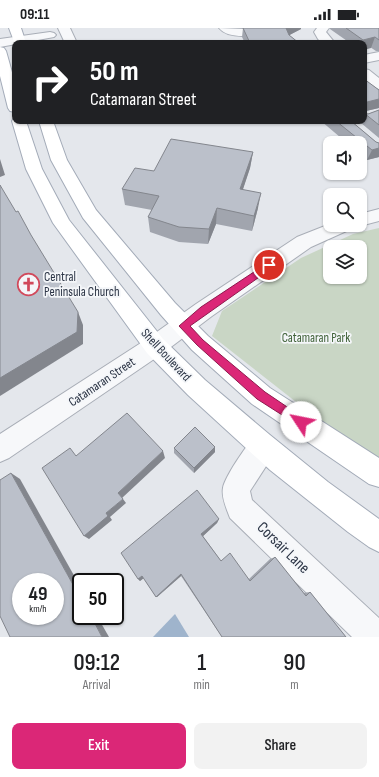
<!DOCTYPE html>
<style>
:root{--surface:#fff;--page:#f2f2f2;--text:#202124;--muted:#757577;--accent:#db2777}
body{margin:0;font-family:"Sofia Sans Condensed",sans-serif;background:var(--page);color:var(--text);height:100vh;display:flex;flex-direction:column;font-size:15px;white-space:nowrap}
*{box-sizing:border-box;margin:0}
p{font-size:13px;color:var(--muted)}
.icon{flex:none;width:22px;height:22px;fill:none;stroke:currentColor;stroke-width:2;stroke-linecap:round;stroke-linejoin:round}
.map{position:relative;height:609px;overflow:hidden}
.drawer{display:flex;flex-direction:column;background:var(--surface);flex:1}
.drawer>*{flex:none}
.banner{position:absolute;left:12px;top:12px;width:355px;height:84px;border-radius:8px;box-shadow:0 1px 3px #0004;background:#202124;color:#fff;overflow:hidden}
.controls{position:absolute;left:323px;top:108px;display:grid;gap:8px}
.controls a{display:grid;place-items:center;width:44px;height:44px;border-radius:8px;background:var(--surface);box-shadow:0 1px 3px #0004;font-size:20px}
.speed{position:absolute;left:12px;top:545px;display:flex;gap:8px;font-size:20px;font-weight:700;text-align:center}
.speed>*{display:grid;place-content:center;width:52px;height:52px;border-radius:50%;background:var(--surface);box-shadow:0 1px 3px #0004;line-height:1}
.speed small{font-size:10px;font-weight:400}
.speed .limit{border:2px solid #111;border-radius:6px;background:#fff;color:#111}
.pin{position:absolute;display:grid;place-items:center;width:34px;height:34px;color:#fff;margin:-17px;border:2px solid #fff;border-radius:50%;box-shadow:0 1px 4px #0007}
.me{position:absolute;width:44px;margin:-22px;rotate:304deg;stroke-linejoin:round;filter:drop-shadow(0 0 3px #0008)}
.turn{display:flex;align-items:center;gap:14px;height:84px;padding:0 12px;font-size:18px}
.turn .icon{width:52px;height:52px;stroke-width:2.5}
.turn b{display:block;font-size:28px;line-height:34px}
.eta{display:flex;justify-content:space-evenly;align-items:center;height:68px;text-align:center}
.eta b{font-size:24px;font-weight:600;line-height:28px}
.cta{display:flex;gap:8px;margin-top:auto;padding:8px 12px}
.cta a{flex:1;height:46px;border-radius:8px;background:var(--accent);color:#fff;font-size:16px;font-weight:600;line-height:46px;text-align:center}
.cta a+a{background:var(--page);color:var(--text)}
.status{display:flex;justify-content:space-between;align-items:center;height:28px;padding:0 20px;background:var(--surface);direction:ltr}
.status svg{height:11px;fill:currentColor}
.map>svg:first-child{display:block}
.green{fill:#c9d6c5;fill-rule:evenodd}
.water{fill:#9fb4cc}
.lines{fill:none;stroke-linecap:round;stroke-linejoin:round}
.minor-casing{stroke:#a9aeb7;stroke-width:2}
.major-casing{stroke:#a3abb8;stroke-width:2}
.minor{fill:#f7f8fa;fill-rule:evenodd}
.major{fill:#fff;fill-rule:evenodd}
.wall{fill:#a1a5ae}
.shaded-wall{fill:#83868d}
.building{fill:#bbc0ca;stroke:#83868d;fill-rule:evenodd}
.route{fill:#db2777;stroke:#8e194d}
.labels{text-anchor:middle;dominant-baseline:central;stroke-width:3.5;stroke-linejoin:round;paint-order:stroke}
.poi-label{font-size:13px;fill:#2b3445;stroke:#f4f6f9;text-anchor:start}
.park-label{font-size:13px;fill:#3f6138;stroke:#f4f6f9}
.street-label{font-size:13px;fill:#2b3445;stroke:#f4f6f9}
.near-street-label{font-size:16px;fill:#2b3445;stroke:#f4f6f9}
</style>
<div class="status"><b>09:11</b><svg viewBox="0 0 49 12"><path d="M0 12V9h3v3zM5 12V6h3v6zM10 12V3h3v9zM15 12V0h3v12zM26 1h20v11H26zM47 4h2v5h-2z"/></svg></div>
<div class="map">
<svg width="379" height="609" viewBox="0 0 379 609">
<rect width="100%" height="100%" fill="#e4e7ec"/>
<path class="green" d="M379,200V430L319,392L212,308L222,283L301,230L353,206ZM330,219H360V249H330Z"/>
<polygon class="water" points="175,586 189,609 153,609"/>
<g class="lines">
<defs>
<g id="minor">
<polygon points="58,0 70,0 77,15 65,15"/>
<path d="M219,0L244,1L284,0L282,2L278,3C263,6 230,14 219,0Z"/>
<polygon points="317,0 329,0 326,4 335,15 322,15 318,11 314,4"/>
<polygon points="50,4 54,5 56,7 54,9 0,19 0,11"/>
<polygon points="379,24 379,32 364,35 364,27"/>
<polygon points="364,41 369,42 379,50 379,61 374,60 364,51"/>
<polygon points="379,181 379,193 360,198 356,197 360,197 360,186"/>
<polygon points="330,196 354,197 351,201 311,219 212,288 163,325 9,430 0,434 0,406 147,311 196,276 297,209"/>
<path d="M263,407L272,411L276,420L272,429L250,463L252,472L379,590V609H352L230,490C227,482 221,469 223,460C224,451 247,415 254,411C257,409 260,408 263,407Z"/>
</g>
<g id="major">
<polygon points="9,0 21,0 26,15 15,15 15,16"/>
<polygon points="0,19 4,20 6,23 15,55 15,84 10,83 8,80 0,48"/>
<polygon points="14,90 15,90 15,93 26,93 42,141 69,192 163,311 205,352 270,407 328,454 379,491 379,524 369,519 348,504 270,442 188,367 147,325 53,195 26,141 12,93"/>
<polygon points="39,93 53,93 67,132 96,182 175,275 208,308 270,360 379,430 379,459 369,456 252,376 192,322 161,287 83,190 51,132"/>
</g>
</defs>
<use href="#minor" class="minor-casing"/>
<use href="#major" class="major-casing"/>
<use href="#minor" class="minor"/>
<use href="#major" class="major"/>
</g>
<g class="wall">
<polygon points="243,0 301,0 301,1 289,7 299,15 245,15 242,9"/>
<polygon points="330,0 379,0 379,23 376,23 364,15 350,15 330,1"/>
<polygon points="364,51 379,62 379,80 366,83 365,85 368,86 379,82 379,110 361,95 361,93 364,93"/>
<polygon points="321,93 351,93 376,114 379,115 379,129 367,132 360,126 360,115 347,115"/>
<polygon points="253,124 250,140 243,161 258,180 252,203 216,196 208,216 179,214 150,204 148,189 152,182 125,177 122,161 154,143"/>
<polygon points="215,419 215,424 194,445 174,425 174,420"/>
<polygon points="219,491 217,495 203,508 221,533 249,551 270,531 275,529 303,565 310,564 346,609 222,609 181,548 157,569 156,569 144,550 140,553 138,551"/>
</g>
<g class="shaded-wall">
<polygon points="286,0 301,0 301,1 284,10"/>
<polygon points="375,9 371,20 364,22 364,15 362,15 363,12"/>
<polygon points="379,71 379,80 366,83 367,74"/>
<polygon points="379,120 379,129 367,132 372,122"/>
<polygon points="253,124 250,140 238,176 240,161"/>
<polygon points="0,131 5,147 0,149"/>
<polygon points="261,165 258,180 252,203 254,188"/>
<polygon points="217,180 216,196 208,216 209,201"/>
<polygon points="78,284 83,297 83,316 0,368 0,350"/>
<polygon points="215,419 215,424 194,445 194,440"/>
<polygon points="163,423 165,430 122,470 118,465"/>
<polygon points="11,445 20,451 81,560 81,571"/>
<polygon points="123,471 126,475 110,489 112,492 89,511 84,508 106,485"/>
<polygon points="219,491 217,495 201,510 201,506"/>
<polygon points="181,546 181,548 157,569 156,569"/>
<polygon points="142,548 145,549 140,553 138,551"/>
<polygon points="91,588 97,588 109,609 102,609"/>
</g>
<g class="building">
<polygon points="243,0 287,0 286,0 289,7 299,15 250,15"/>
<polygon points="346,0 379,0 379,12 375,9 363,12"/>
<polygon points="364,51 379,62 379,71 367,74 366,82 364,82"/>
<polygon points="379,82 379,97 364,85 368,86"/>
<polygon points="336,93 351,93 376,114 379,115 379,120 372,122"/>
<polygon points="171,111 253,124 240,161 261,165 254,188 217,180 209,201 179,199 148,189 159,168 122,161 135,140 154,143"/>
<polygon points="0,157 16,184 18,183 31,207 78,284 77,304 0,350"/>
<polygon points="127,385 163,423 118,465 123,471 106,485 108,488 84,508 42,440 70,420 76,428"/>
<polygon points="195,399 215,419 194,440 174,420"/>
<path d="M11,445L81,571V588H91L102,609H10L0,588V452ZM21,554H55V588H21Z"/>
<polygon points="197,462 219,491 201,506 221,533 230,525 250,553 275,529 306,568 310,564 346,609 222,609 181,546 156,569 142,548 138,551 121,525"/>
</g>
<polygon class="route" points="269,234 273,237 272,240 190,298 203,312 265,364 305,391 307,394 305,398 301,399 257,371 197,317 179,298 201,279"/>
<defs>
<symbol id="church-ring" viewBox="-11 -11 22 22"><circle r="9.5" fill="#f4f6f9" stroke="#d1495b" stroke-width="1.5"/><path d="M-1.2-6h2.4v3.5h3.3v2.4h-3.3V6h-2.4V-.1h-3.3v-2.4h3.3Z" fill="#d1495b"/></symbol>
</defs>
<g fill-rule="evenodd">
<use href="#church-ring" x="16" y="244" width="25" height="25"/>
</g>
<g class="labels">
<g class="poi-label">
<text x="44" y="249">Central<tspan x="44" dy="15">Peninsula Church</tspan></text>
</g>
<g class="park-label">
<text x="316" y="310">Catamaran Park</text>
</g>
<g class="street-label">
<text transform="translate(166 327) rotate(47)">Shell Boulevard</text>
<text transform="translate(102 354) rotate(-34)">Catamaran Street</text>
</g>
<g class="near-street-label">
<text transform="translate(283 520) rotate(44)">Corsair Lane</text>
</g>
</g>
</svg>
<div class="controls">
<a><svg class="icon" aria-label="sound" viewBox="0 0 24 24"><path d="M4 9h4l5-4v14l-5-4H4zM17 9q2 3 0 6"/></svg></a>
<a><svg class="icon" aria-label="search" viewBox="0 0 24 24"><circle cx="10" cy="10" r="6"/><path d="M15 15l6 6"/></svg></a>
<a><svg class="icon" aria-label="layers" viewBox="0 0 24 24"><path d="M12 4l9 5-9 5-9-5zM3 14l9 5 9-5"/></svg></a>
</div>
<div class="speed"><div>49<small>km/h</small></div><div class="limit">50</div></div>
<div class="pin" style="left:269px;top:237px;background:#d93025"><svg class="icon" aria-label="arrive" viewBox="0 0 24 24"><path d="M6 21V4h12l-3 4 3 4H6"/></svg></div>
<svg class="me" style="left:301px;top:394px" viewBox="-20 -20 40 40"><circle r="19" fill="#fff"/><path d="M0-13L10 11 0 6-10 11z" fill="#db2777"/></svg>
<div class="banner">
<div class="turn"><svg class="icon" aria-label="right" viewBox="0 0 24 24"><path d="M7 20v-9h11M14 6l5 5-5 5"/></svg><div><b>50 m</b>Catamaran Street</div></div>
</div>
</div>
<section class="drawer">
<div class="eta">
<div><b>09:12</b><p>Arrival</p></div>
<div><b>1</b><p>min</p></div>
<div><b>90</b><p>m</p></div>
</div>
<div class="cta"><a>Exit</a><a>Share</a></div>
</section>
